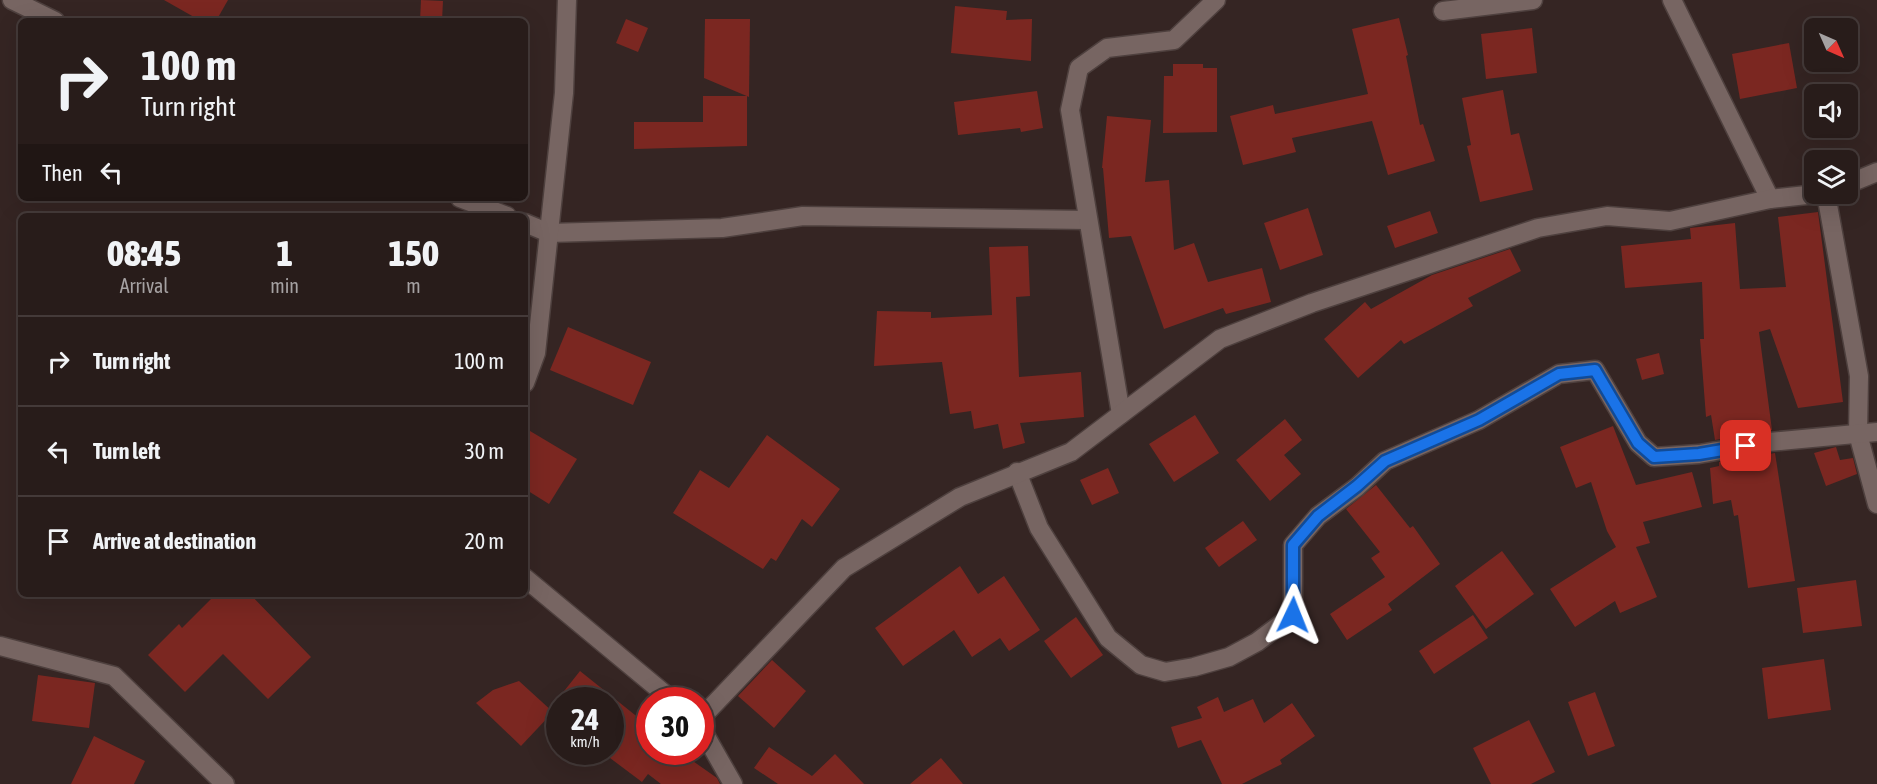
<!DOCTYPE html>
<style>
:root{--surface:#281c1a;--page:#302523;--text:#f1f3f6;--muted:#a5a1a2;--line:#443a39}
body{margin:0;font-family:"Asap Condensed",sans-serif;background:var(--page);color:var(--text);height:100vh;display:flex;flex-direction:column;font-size:22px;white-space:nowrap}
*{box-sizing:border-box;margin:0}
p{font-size:20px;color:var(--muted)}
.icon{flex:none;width:33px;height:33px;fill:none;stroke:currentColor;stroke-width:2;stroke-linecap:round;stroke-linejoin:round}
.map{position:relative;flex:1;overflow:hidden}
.drawer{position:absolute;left:18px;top:213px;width:510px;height:384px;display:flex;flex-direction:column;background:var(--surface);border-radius:9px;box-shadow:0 6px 24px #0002,0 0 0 2px var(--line)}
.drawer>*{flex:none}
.top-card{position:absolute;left:18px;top:18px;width:510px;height:183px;border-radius:9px;box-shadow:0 6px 24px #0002,0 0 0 2px var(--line);background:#281c1a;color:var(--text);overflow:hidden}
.needle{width:39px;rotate:135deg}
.tools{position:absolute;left:1804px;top:18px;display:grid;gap:12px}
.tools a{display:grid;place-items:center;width:54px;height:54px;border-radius:9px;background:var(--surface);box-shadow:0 6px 24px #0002,0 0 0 2px var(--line);font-size:30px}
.speed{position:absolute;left:546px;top:687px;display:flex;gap:12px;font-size:30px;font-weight:700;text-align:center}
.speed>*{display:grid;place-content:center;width:78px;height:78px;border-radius:50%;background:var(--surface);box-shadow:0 6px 24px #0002,0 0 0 2px var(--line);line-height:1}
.speed small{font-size:15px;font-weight:400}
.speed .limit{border:9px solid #d22;background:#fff;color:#111}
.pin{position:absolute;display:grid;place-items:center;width:51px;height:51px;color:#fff;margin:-26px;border-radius:12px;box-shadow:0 3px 9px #0006}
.me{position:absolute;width:66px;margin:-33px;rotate:2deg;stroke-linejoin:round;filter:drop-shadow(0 0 4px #0008)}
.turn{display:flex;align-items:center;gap:21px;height:126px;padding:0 24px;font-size:27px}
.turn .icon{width:78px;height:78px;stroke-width:2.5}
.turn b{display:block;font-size:42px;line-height:51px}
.then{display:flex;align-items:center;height:57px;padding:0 24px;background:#0003;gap:12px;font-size:22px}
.eta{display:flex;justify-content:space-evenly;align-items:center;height:102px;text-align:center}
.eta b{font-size:36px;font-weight:800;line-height:42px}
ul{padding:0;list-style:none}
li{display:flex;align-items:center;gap:18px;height:90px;padding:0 24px;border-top:2px solid var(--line)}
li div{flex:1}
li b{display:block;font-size:22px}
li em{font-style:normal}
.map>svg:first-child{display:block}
.building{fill:#7b2721}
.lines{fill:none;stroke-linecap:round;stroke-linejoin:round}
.minor-casing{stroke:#4e403e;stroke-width:21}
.minor{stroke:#776562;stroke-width:18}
.route-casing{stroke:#114b97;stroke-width:15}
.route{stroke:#1a73e8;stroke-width:10}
</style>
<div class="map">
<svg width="1877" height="784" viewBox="0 0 1877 784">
<rect width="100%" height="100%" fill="#352523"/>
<g class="building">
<polygon points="164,0 228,0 216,21 201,21"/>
<polygon points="421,0 443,1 442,21 420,21"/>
<polygon points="955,6 1007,11 1006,20 1032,19 1031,61 951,53"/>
<polygon points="1399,18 1408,55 1406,56 1420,125 1423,124 1435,161 1388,175 1372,121 1292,138 1296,152 1243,165 1230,116 1273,105 1275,114 1368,94 1352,29"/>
<polygon points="626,19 648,28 638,52 616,43"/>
<polygon points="705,19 750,19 749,97 704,78"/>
<polygon points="1532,28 1537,73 1486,79 1481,34"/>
<polygon points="1789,43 1797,88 1740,99 1732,54"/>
<polygon points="1173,64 1203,64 1203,68 1217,68 1217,132 1163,133 1164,76 1173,76"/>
<polygon points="1503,90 1511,135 1519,133 1533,190 1480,202 1467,146 1471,145 1462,98"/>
<polygon points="1037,91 1043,128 1021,132 1020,128 958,135 954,102"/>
<polygon points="703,96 747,96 747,146 634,149 634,122 703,122"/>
<polygon points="1107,116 1151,120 1145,182 1169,180 1174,250 1194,243 1208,282 1262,268 1271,302 1226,314 1223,308 1164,329 1131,236 1109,238 1103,168 1102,168"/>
<polygon points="1308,208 1323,255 1280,270 1264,223"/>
<polygon points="1430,211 1438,233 1395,248 1387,226"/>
<polygon points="1818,212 1843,402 1798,408 1770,329 1759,332 1772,430 1715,440 1711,415 1706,417 1700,339 1704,339 1702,282 1625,288 1621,246 1691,239 1690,228 1735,223 1740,289 1786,287 1778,217"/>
<polygon points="1028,246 1030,296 1016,297 1019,377 1081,372 1084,417 1020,423 1025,443 1003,449 998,424 974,429 971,411 950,414 942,362 874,366 877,311 931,312 931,318 992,315 989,247"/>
<polygon points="1510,249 1521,271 1468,298 1473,306 1404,344 1401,340 1358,378 1324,339 1365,302 1371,309 1432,275"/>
<polygon points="568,327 651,362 633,405 550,370"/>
<polygon points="1659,353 1664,374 1642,380 1636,359"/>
<polygon points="1195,415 1219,453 1174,482 1149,444"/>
<polygon points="1285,419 1302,440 1284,455 1301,474 1270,501 1236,460"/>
<polygon points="1613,426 1636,485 1692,472 1702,507 1643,522 1650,543 1636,547 1657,597 1620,613 1615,601 1575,627 1550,589 1616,547 1607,531 1591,482 1576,488 1560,447"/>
<polygon points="525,428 577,459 549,504 525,489"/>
<polygon points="767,435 840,489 812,527 802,519 776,561 771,558 763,569 673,513 700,470 729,488"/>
<polygon points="1836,447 1840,460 1853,458 1857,474 1826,486 1814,453"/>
<polygon points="1775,453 1795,581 1748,588 1738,515 1734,516 1731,500 1713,504 1710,468 1719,466 1719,462"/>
<polygon points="1108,468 1119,493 1092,505 1080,480"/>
<polygon points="1376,485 1410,528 1413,526 1440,564 1388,604 1392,610 1347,640 1330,614 1385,577 1371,558 1380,552 1346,509"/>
<polygon points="1243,521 1257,540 1219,567 1205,548"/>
<polygon points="1502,551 1534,594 1486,629 1455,586"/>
<polygon points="960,566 978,594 1004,576 1040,630 1009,651 1000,638 972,657 954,630 903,666 875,628"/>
<polygon points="1856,580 1862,626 1803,633 1797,588"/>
<polygon points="216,594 250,594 311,657 268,699 223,654 185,692 148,655 179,624 182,628"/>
<polygon points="1473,615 1488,638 1434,674 1419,651"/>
<polygon points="1076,617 1103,655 1071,678 1044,641"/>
<polygon points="1824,659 1831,710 1768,719 1762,668"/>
<polygon points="772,660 806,691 774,728 738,696"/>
<polygon points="580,671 650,727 650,752 680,752 717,778 720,784 661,784 648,774 642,782 610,758 610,700 557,700"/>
<polygon points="38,675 95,683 89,728 32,721"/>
<polygon points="519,681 553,712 521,746 476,703 493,690"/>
<polygon points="1595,692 1615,746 1588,756 1568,702"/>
<polygon points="1218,697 1224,712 1253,699 1264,723 1292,703 1315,736 1280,760 1282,764 1242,784 1222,784 1201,740 1178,748 1171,727 1202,718 1197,707"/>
<polygon points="1529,720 1555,772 1531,784 1491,784 1473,748"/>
<polygon points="94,736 145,761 134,784 71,784"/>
<polygon points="769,747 812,776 835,754 864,784 778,784 754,768"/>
<polygon points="941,758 963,784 910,784"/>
</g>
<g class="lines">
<defs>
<g id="minor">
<polyline points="12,0 55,21"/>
<polyline points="1672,0 1770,199"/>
<polyline points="1443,11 1533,0"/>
<polyline points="1848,184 1877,172"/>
<polyline points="1826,194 1859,376 1858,434 1877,504"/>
<polyline points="460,198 507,216"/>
<polyline points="525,223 549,233 722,228 803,216 1088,220"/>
<polyline points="525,383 536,353 564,93 567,0"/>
<polyline points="1121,414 1070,110 1079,68 1107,48 1174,40 1216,0"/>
<polyline points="1017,472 1039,528 1108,638 1141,665 1165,672 1194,667 1229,657 1257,642 1293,615 1293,545 1318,516 1357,487 1385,461 1479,420 1559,374 1595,370 1638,443 1654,457 1699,454 1769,442 1877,432"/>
<polyline points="525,578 672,700"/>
<polyline points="0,646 114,676 225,784"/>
<polyline points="700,719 844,568 960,497 1071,452 1220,339 1312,303 1538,228 1607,216 1670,221 1770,199 1816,194"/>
<polyline points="700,726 733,784"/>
</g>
</defs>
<use href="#minor" class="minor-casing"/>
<use href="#minor" class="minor"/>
</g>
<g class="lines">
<defs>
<polyline id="route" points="1293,615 1293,545 1318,516 1357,486 1385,461 1479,420 1559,374 1595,370 1638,443 1654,457 1699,454 1746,446"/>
</defs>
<use href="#route" class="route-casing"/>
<use href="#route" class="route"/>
</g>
</svg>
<div class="tools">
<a><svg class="needle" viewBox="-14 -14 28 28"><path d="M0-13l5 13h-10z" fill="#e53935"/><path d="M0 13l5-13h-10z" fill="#a5a1a2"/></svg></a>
<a><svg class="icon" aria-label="sound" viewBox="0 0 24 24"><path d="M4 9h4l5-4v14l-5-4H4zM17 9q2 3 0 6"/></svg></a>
<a><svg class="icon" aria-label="layers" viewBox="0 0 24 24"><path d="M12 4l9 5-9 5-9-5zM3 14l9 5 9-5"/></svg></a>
</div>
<div class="speed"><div>24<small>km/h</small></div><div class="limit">30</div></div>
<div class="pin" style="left:1746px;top:446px;background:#d93025"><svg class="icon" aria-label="arrive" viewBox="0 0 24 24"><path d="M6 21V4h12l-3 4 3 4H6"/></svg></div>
<svg class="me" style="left:1293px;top:615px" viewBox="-20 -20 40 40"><path d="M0-17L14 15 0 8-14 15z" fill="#1a73e8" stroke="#fff" stroke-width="4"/></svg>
<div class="top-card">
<div class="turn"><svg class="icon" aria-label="right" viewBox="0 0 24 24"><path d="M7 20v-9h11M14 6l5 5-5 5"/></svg><div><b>100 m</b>Turn right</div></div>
<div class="then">Then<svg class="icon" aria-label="left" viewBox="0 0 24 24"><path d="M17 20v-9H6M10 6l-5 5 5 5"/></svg></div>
</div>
<section class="drawer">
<div class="eta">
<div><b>08:45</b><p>Arrival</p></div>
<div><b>1</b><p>min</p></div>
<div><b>150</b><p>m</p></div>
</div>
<ul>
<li><svg class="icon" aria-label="right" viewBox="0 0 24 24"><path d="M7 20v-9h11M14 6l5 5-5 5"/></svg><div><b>Turn right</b></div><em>100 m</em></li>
<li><svg class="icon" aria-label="left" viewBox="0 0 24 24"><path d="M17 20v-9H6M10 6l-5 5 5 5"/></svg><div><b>Turn left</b></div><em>30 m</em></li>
<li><svg class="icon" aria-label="arrive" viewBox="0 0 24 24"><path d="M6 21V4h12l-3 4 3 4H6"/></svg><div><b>Arrive at destination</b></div><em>20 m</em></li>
</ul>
</section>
</div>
